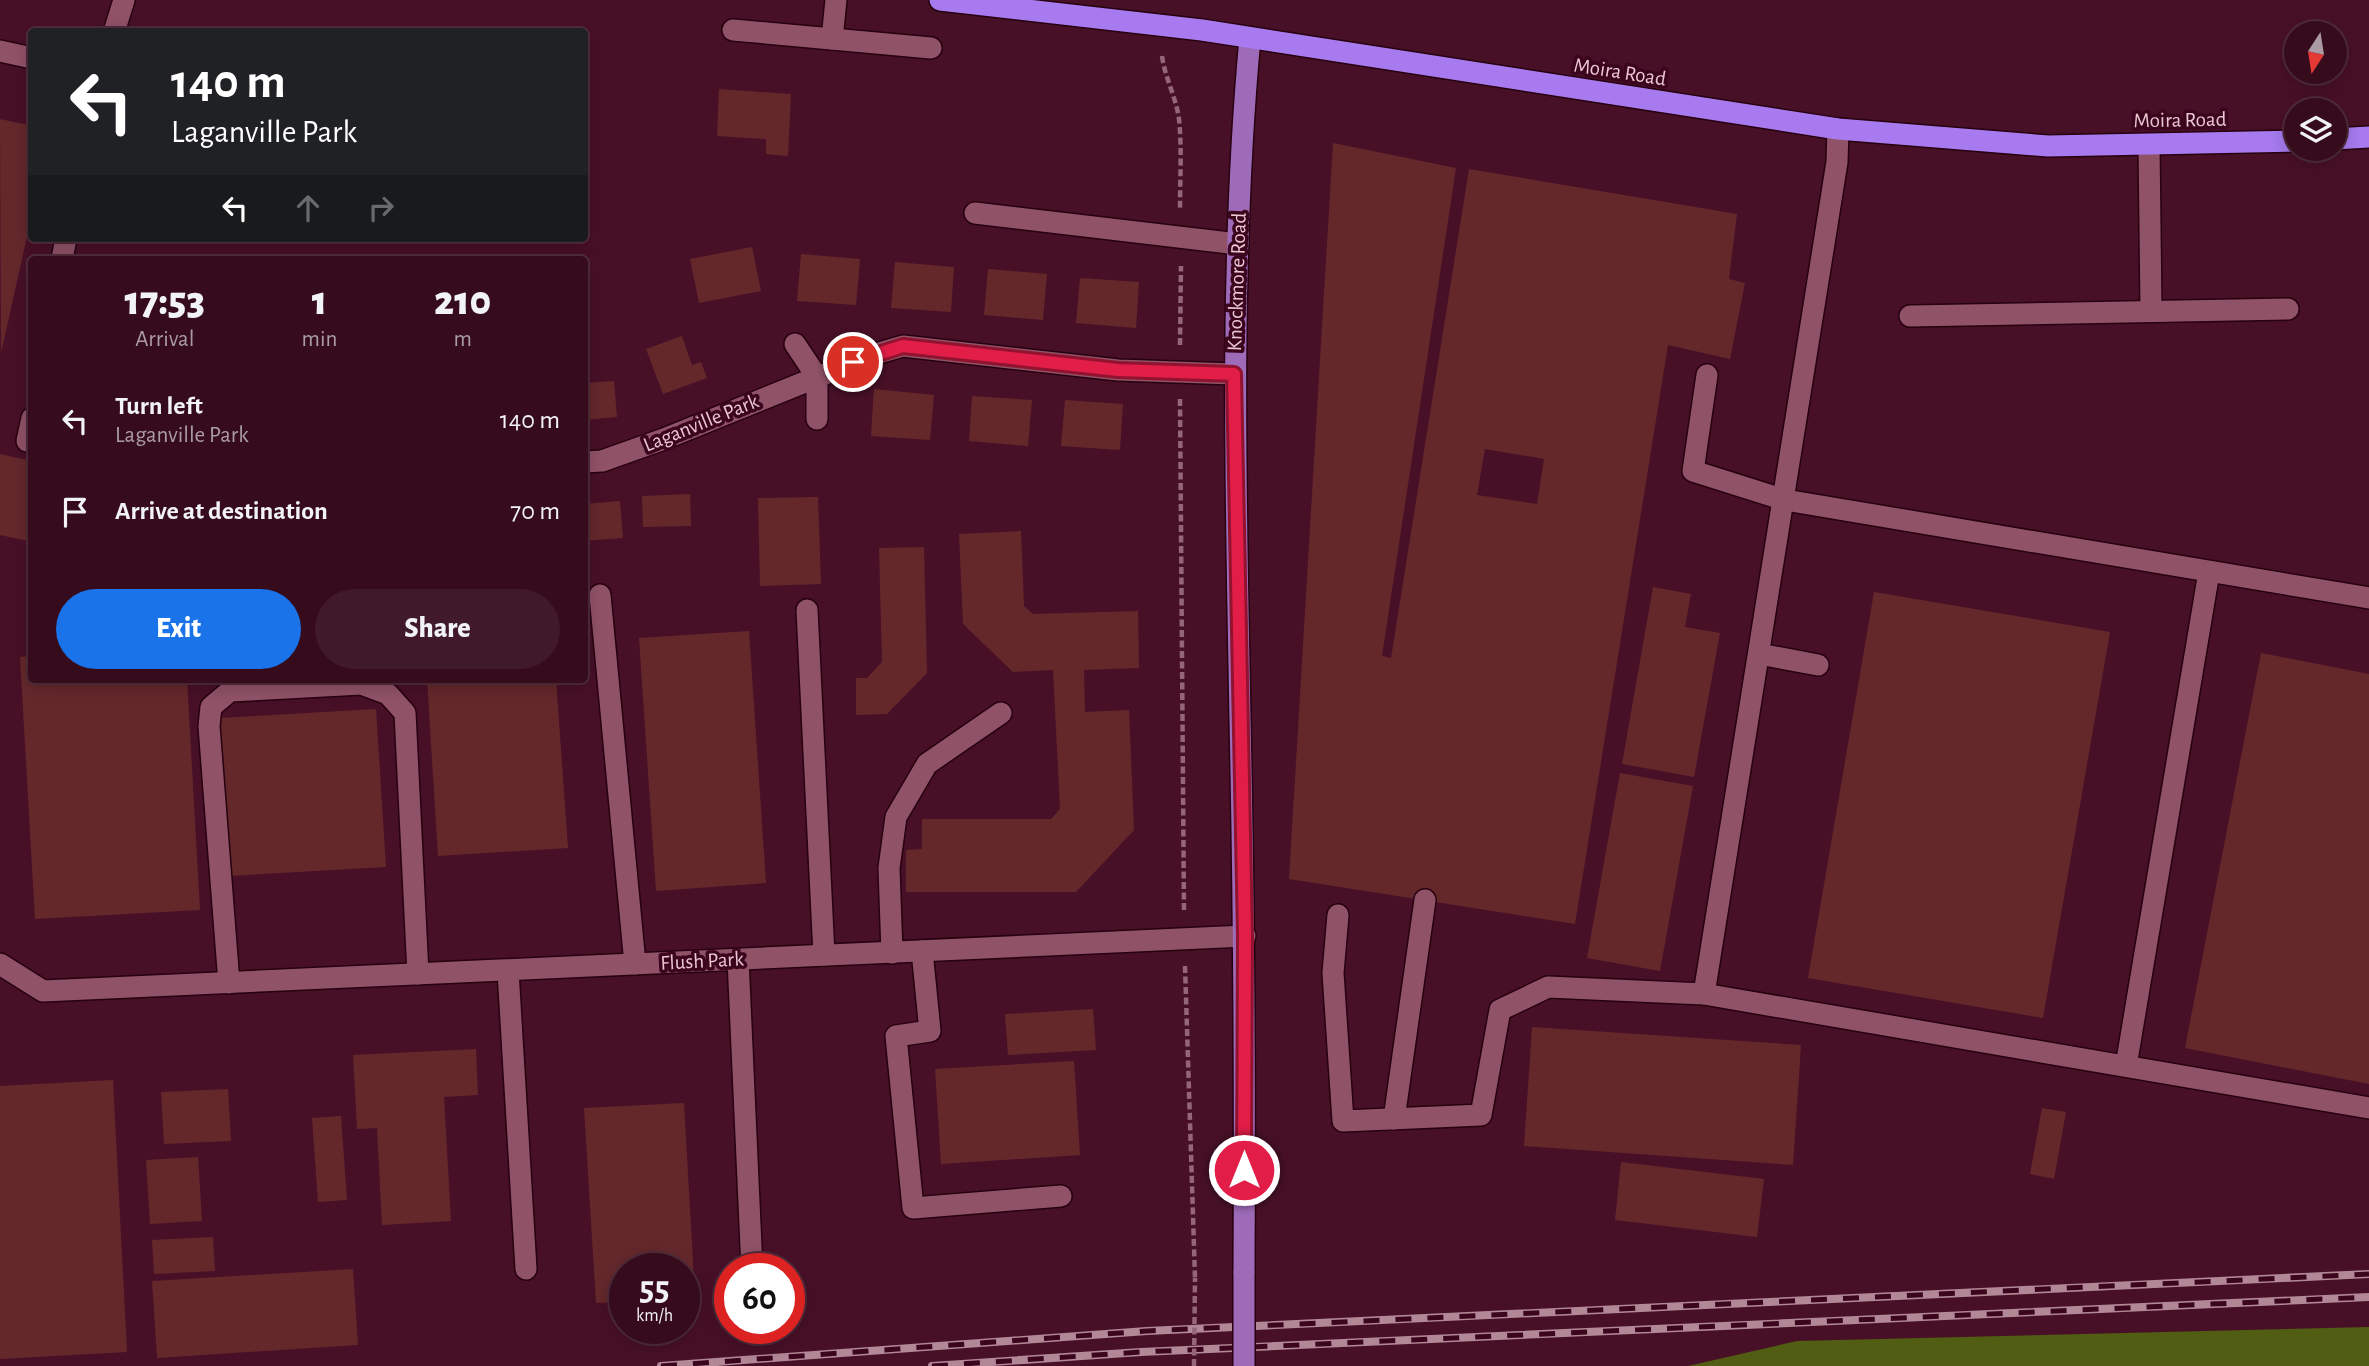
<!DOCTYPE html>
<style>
:root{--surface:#360c1d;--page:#411a2a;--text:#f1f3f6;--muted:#aa9ba4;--line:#502c3b;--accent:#1a73e8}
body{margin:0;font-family:"Alegreya Sans",sans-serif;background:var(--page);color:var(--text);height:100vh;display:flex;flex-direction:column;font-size:26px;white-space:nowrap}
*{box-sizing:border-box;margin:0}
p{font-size:23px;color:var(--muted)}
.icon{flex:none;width:38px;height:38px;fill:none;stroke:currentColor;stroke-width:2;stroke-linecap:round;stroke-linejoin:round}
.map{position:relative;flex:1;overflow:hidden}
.side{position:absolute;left:28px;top:256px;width:560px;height:427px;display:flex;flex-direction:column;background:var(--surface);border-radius:7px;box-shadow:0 4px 18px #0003,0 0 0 2px var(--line)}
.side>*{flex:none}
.guide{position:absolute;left:28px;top:28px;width:560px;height:214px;border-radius:7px;box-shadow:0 4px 18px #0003,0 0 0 2px var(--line);background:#202124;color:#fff;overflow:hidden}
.needle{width:46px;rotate:192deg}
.tools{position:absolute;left:2284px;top:21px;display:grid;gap:14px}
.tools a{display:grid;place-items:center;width:63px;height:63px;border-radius:50%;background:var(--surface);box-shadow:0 4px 18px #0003,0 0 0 2px var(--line);font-size:35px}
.speed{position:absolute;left:609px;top:1253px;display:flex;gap:14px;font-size:35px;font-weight:700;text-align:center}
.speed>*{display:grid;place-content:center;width:91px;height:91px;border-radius:50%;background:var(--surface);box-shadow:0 4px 18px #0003,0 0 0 2px var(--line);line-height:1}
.speed small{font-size:18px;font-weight:400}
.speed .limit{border:10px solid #d22;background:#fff;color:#111}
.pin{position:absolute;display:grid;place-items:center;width:60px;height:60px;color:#fff;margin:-30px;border:4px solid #fff;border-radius:50%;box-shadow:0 2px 7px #0007}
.me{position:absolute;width:77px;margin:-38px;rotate:0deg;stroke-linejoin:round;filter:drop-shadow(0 0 5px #0008)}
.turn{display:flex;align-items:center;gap:24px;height:147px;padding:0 28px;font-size:32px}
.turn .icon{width:91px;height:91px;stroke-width:2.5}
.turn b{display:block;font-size:49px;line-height:60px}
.lanes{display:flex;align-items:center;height:66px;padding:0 28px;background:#0003;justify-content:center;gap:35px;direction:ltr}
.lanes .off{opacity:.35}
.eta{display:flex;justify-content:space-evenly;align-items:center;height:119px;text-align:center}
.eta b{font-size:42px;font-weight:800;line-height:49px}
.primary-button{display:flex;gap:14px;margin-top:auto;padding:14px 28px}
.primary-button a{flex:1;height:80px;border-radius:42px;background:var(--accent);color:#fff;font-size:28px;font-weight:800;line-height:80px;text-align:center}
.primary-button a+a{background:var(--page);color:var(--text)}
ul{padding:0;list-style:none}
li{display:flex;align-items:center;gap:21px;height:91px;padding:0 28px}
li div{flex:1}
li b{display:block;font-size:26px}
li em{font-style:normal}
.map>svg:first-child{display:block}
.forest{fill:#505d12}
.building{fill:#64282b;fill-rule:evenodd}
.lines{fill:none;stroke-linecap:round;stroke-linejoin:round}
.minor-casing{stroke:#270110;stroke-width:24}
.major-casing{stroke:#270110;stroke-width:24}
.highway-casing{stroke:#270110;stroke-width:24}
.path{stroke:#946677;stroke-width:4.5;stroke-dasharray:7 3.5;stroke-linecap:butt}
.minor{stroke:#905267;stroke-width:21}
.major{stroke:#9e6bb9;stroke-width:21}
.highway{stroke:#a77bef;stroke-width:21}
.rail-casing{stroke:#b38896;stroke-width:8}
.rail{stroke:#3c051e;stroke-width:5;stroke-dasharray:16;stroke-linecap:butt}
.major-bridge-casing{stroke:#270110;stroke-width:24;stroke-linecap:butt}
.path-bridge{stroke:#946677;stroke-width:4.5;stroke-dasharray:7 3.5;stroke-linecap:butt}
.major-bridge{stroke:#9e6bb9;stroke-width:21}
.route-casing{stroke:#92132f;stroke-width:18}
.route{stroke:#e11d48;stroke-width:12}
.labels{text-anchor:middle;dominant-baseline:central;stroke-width:7;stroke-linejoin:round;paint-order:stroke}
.street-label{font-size:21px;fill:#ebc7d1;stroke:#3c051e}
</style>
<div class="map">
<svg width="2369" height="1366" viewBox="0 0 2369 1366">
<rect width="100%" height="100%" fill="#481027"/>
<polygon class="forest" points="2369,1327 2369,1366 1688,1366 1797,1341"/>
<g class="building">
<polygon points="719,89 791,94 788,156 766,154 766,139 717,136"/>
<polygon points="0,119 32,126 32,214 1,353"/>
<path d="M1333,143L1456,168L1382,656L1391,658L1469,169L1737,214L1729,279L1745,283L1730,359L1668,345L1575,924L1289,879ZM1485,449L1544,459L1537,504L1477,495Z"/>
<polygon points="752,247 761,291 699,303 690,259"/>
<polygon points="801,254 860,259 856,305 797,301"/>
<polygon points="895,262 954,267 951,312 891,308"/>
<polygon points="988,269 1047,274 1043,320 984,315"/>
<polygon points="1080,278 1139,282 1136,328 1076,323"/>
<polygon points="682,336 692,365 701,362 707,378 663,394 646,349"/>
<polygon points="614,381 617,417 584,420 584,383"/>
<polygon points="874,389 934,395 930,440 871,436"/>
<polygon points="972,396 1032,400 1028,446 969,441"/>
<polygon points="1065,400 1123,404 1120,450 1061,446"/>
<polygon points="0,454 32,461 32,542 0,535"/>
<polygon points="690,494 691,526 643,527 642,496"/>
<polygon points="818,497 821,584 760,586 758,498"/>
<polygon points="620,501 623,538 584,541 584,504"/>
<polygon points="1021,531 1024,606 1033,614 1138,611 1139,668 1084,670 1085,712 1129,710 1134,830 1076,892 906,892 906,850 922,849 922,819 1051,819 1060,809 1053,670 1013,672 963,624 959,534"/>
<polygon points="924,547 927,673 887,714 856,715 856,678 867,678 882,662 879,548"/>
<polygon points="1653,587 1691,594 1685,627 1720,633 1694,777 1622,764"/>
<polygon points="1874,592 2110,632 2043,1018 1808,978"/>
<polygon points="749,631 766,883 656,891 639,638"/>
<polygon points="2261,653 2369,674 2369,1084 2185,1048"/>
<polygon points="32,656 32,679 187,679 200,910 35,919 20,657"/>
<polygon points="427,679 556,679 568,848 438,856"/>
<polygon points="376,709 386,867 230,876 219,718"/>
<polygon points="1620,773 1693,786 1660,971 1587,958"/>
<polygon points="1093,1009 1096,1050 1008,1055 1005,1014"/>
<polygon points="1532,1027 1801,1045 1793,1165 1524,1146"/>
<polygon points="476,1049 478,1095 444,1097 451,1221 382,1225 377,1128 357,1129 353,1055"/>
<polygon points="1074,1061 1080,1155 941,1164 935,1069"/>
<polygon points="113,1080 127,1352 0,1359 0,1086"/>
<polygon points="228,1089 231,1141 164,1144 161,1092"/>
<polygon points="684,1103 695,1298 684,1298 684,1269 625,1269 625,1302 596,1303 584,1108"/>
<polygon points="2042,1108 2066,1112 2054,1179 2030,1174"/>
<polygon points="341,1116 347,1200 318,1202 312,1118"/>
<polygon points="198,1157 202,1221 150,1224 146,1160"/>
<polygon points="1621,1162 1764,1179 1757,1237 1615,1220"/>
<polygon points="213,1237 215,1271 154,1274 152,1240"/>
<polygon points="353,1269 358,1345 157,1358 152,1281"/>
</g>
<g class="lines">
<defs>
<g id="minor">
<polyline points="733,30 931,48"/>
<polyline points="114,32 124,0"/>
<polyline points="832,39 836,0"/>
<polyline points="0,51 32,58"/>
<polyline points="2149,145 2151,310"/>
<polyline points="975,213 1238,244"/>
<polyline points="62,259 66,238"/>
<polyline points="1910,316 2288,309"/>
<polyline points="795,344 817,377 817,419"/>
<polyline points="1707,375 1693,471 1785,500 2369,598"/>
<polyline points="27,441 32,418"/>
<polyline points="584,462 602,461 664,439 872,355 903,346 1118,370 1234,374"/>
<polyline points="600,595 635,964"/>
<polyline points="807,610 824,955"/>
<polyline points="1759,654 1818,665"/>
<polyline points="1338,915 1333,973 1343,1121 1481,1115 1500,1010 1548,987 1704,994 2369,1108"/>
<polyline points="922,951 930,1031 896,1036 913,1208 1061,1196"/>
<polyline points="892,953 889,868 896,817 927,764 1001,713"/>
<polyline points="738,959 752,1269"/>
<polyline points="0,964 43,991 1245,936"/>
<polyline points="508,971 526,1269"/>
<polyline points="229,983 209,726 211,707 230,691 361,684 388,694 405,713 418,974"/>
<polyline points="1704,994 1837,162 1838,129"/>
<polyline points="2126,1066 2209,572"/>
<polyline points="1394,1119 1425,900"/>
</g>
<path id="major" d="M1244,1273C1245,1089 1244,905 1240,720C1236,492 1229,265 1250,38"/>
<g id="highway">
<polyline points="940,0 1202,30 1838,129 2048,146 2296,141"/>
<polyline points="2334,139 2369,137"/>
</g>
</defs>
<use href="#minor" class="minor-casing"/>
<use href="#major" class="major-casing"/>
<use href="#highway" class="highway-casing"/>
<g class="path">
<path d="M1162,56C1165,78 1176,97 1179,119C1182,148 1180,179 1180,208"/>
<polyline points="1180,345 1181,266"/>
<polyline points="1180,399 1184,912"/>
<polyline points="1185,966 1195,1278"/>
</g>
<use href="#minor" class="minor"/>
<use href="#major" class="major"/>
<use href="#highway" class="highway"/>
<defs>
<g id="rail">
<polyline points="661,1366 1147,1331 2369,1274"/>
<polyline points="932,1366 1141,1352 2369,1297"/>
</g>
</defs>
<use href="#rail" class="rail-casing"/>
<use href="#rail" class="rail"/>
<defs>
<polyline id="major-bridge" points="1244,1273 1244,1366"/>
</defs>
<use href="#major-bridge" class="major-bridge-casing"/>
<polyline class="path-bridge" points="1194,1366 1195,1278"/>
<use href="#major-bridge" class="major-bridge"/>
</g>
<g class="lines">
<defs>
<polyline id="route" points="853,362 903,346 1118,370 1234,374 1245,936 1244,1170"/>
</defs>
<use href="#route" class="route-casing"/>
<use href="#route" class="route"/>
</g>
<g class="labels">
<g class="street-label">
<text transform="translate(1620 72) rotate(9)">Moira Road</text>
<text transform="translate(2180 120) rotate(-1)">Moira Road</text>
<text transform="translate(1237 282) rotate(-88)">Knockmore Road</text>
<text transform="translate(701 423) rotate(-22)">Laganville Park</text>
<text transform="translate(702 961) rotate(-3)">Flush Park</text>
</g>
</g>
</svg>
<div class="tools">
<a><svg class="needle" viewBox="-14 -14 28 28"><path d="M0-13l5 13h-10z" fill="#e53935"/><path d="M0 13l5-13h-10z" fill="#aa9ba4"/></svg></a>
<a><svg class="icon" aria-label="layers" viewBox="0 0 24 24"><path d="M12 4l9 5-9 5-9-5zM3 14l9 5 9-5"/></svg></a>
</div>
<div class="speed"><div>55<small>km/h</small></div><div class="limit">60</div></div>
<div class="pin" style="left:853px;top:362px;background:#d93025"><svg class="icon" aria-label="arrive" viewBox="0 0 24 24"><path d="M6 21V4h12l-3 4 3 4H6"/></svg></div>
<svg class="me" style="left:1244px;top:1170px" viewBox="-20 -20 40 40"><circle r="17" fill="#e11d48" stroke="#fff" stroke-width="3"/><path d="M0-11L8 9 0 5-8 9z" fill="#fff"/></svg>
<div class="guide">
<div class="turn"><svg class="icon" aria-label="left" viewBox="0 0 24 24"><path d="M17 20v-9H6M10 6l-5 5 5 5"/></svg><div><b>140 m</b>Laganville Park</div></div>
<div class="lanes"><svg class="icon" aria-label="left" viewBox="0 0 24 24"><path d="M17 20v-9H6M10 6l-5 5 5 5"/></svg><svg class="icon off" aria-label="ahead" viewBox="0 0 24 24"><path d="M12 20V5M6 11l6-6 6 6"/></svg><svg class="icon off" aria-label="right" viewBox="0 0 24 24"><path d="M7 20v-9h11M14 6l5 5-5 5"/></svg></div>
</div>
<section class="side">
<div class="eta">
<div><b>17:53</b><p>Arrival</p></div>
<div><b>1</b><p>min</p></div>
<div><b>210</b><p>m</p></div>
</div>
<ul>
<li><svg class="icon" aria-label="left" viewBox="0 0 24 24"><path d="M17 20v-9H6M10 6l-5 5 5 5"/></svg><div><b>Turn left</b><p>Laganville Park</p></div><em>140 m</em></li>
<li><svg class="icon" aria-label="arrive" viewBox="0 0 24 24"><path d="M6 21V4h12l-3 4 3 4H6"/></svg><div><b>Arrive at destination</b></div><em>70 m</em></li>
</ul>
<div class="primary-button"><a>Exit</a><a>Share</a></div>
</section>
</div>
